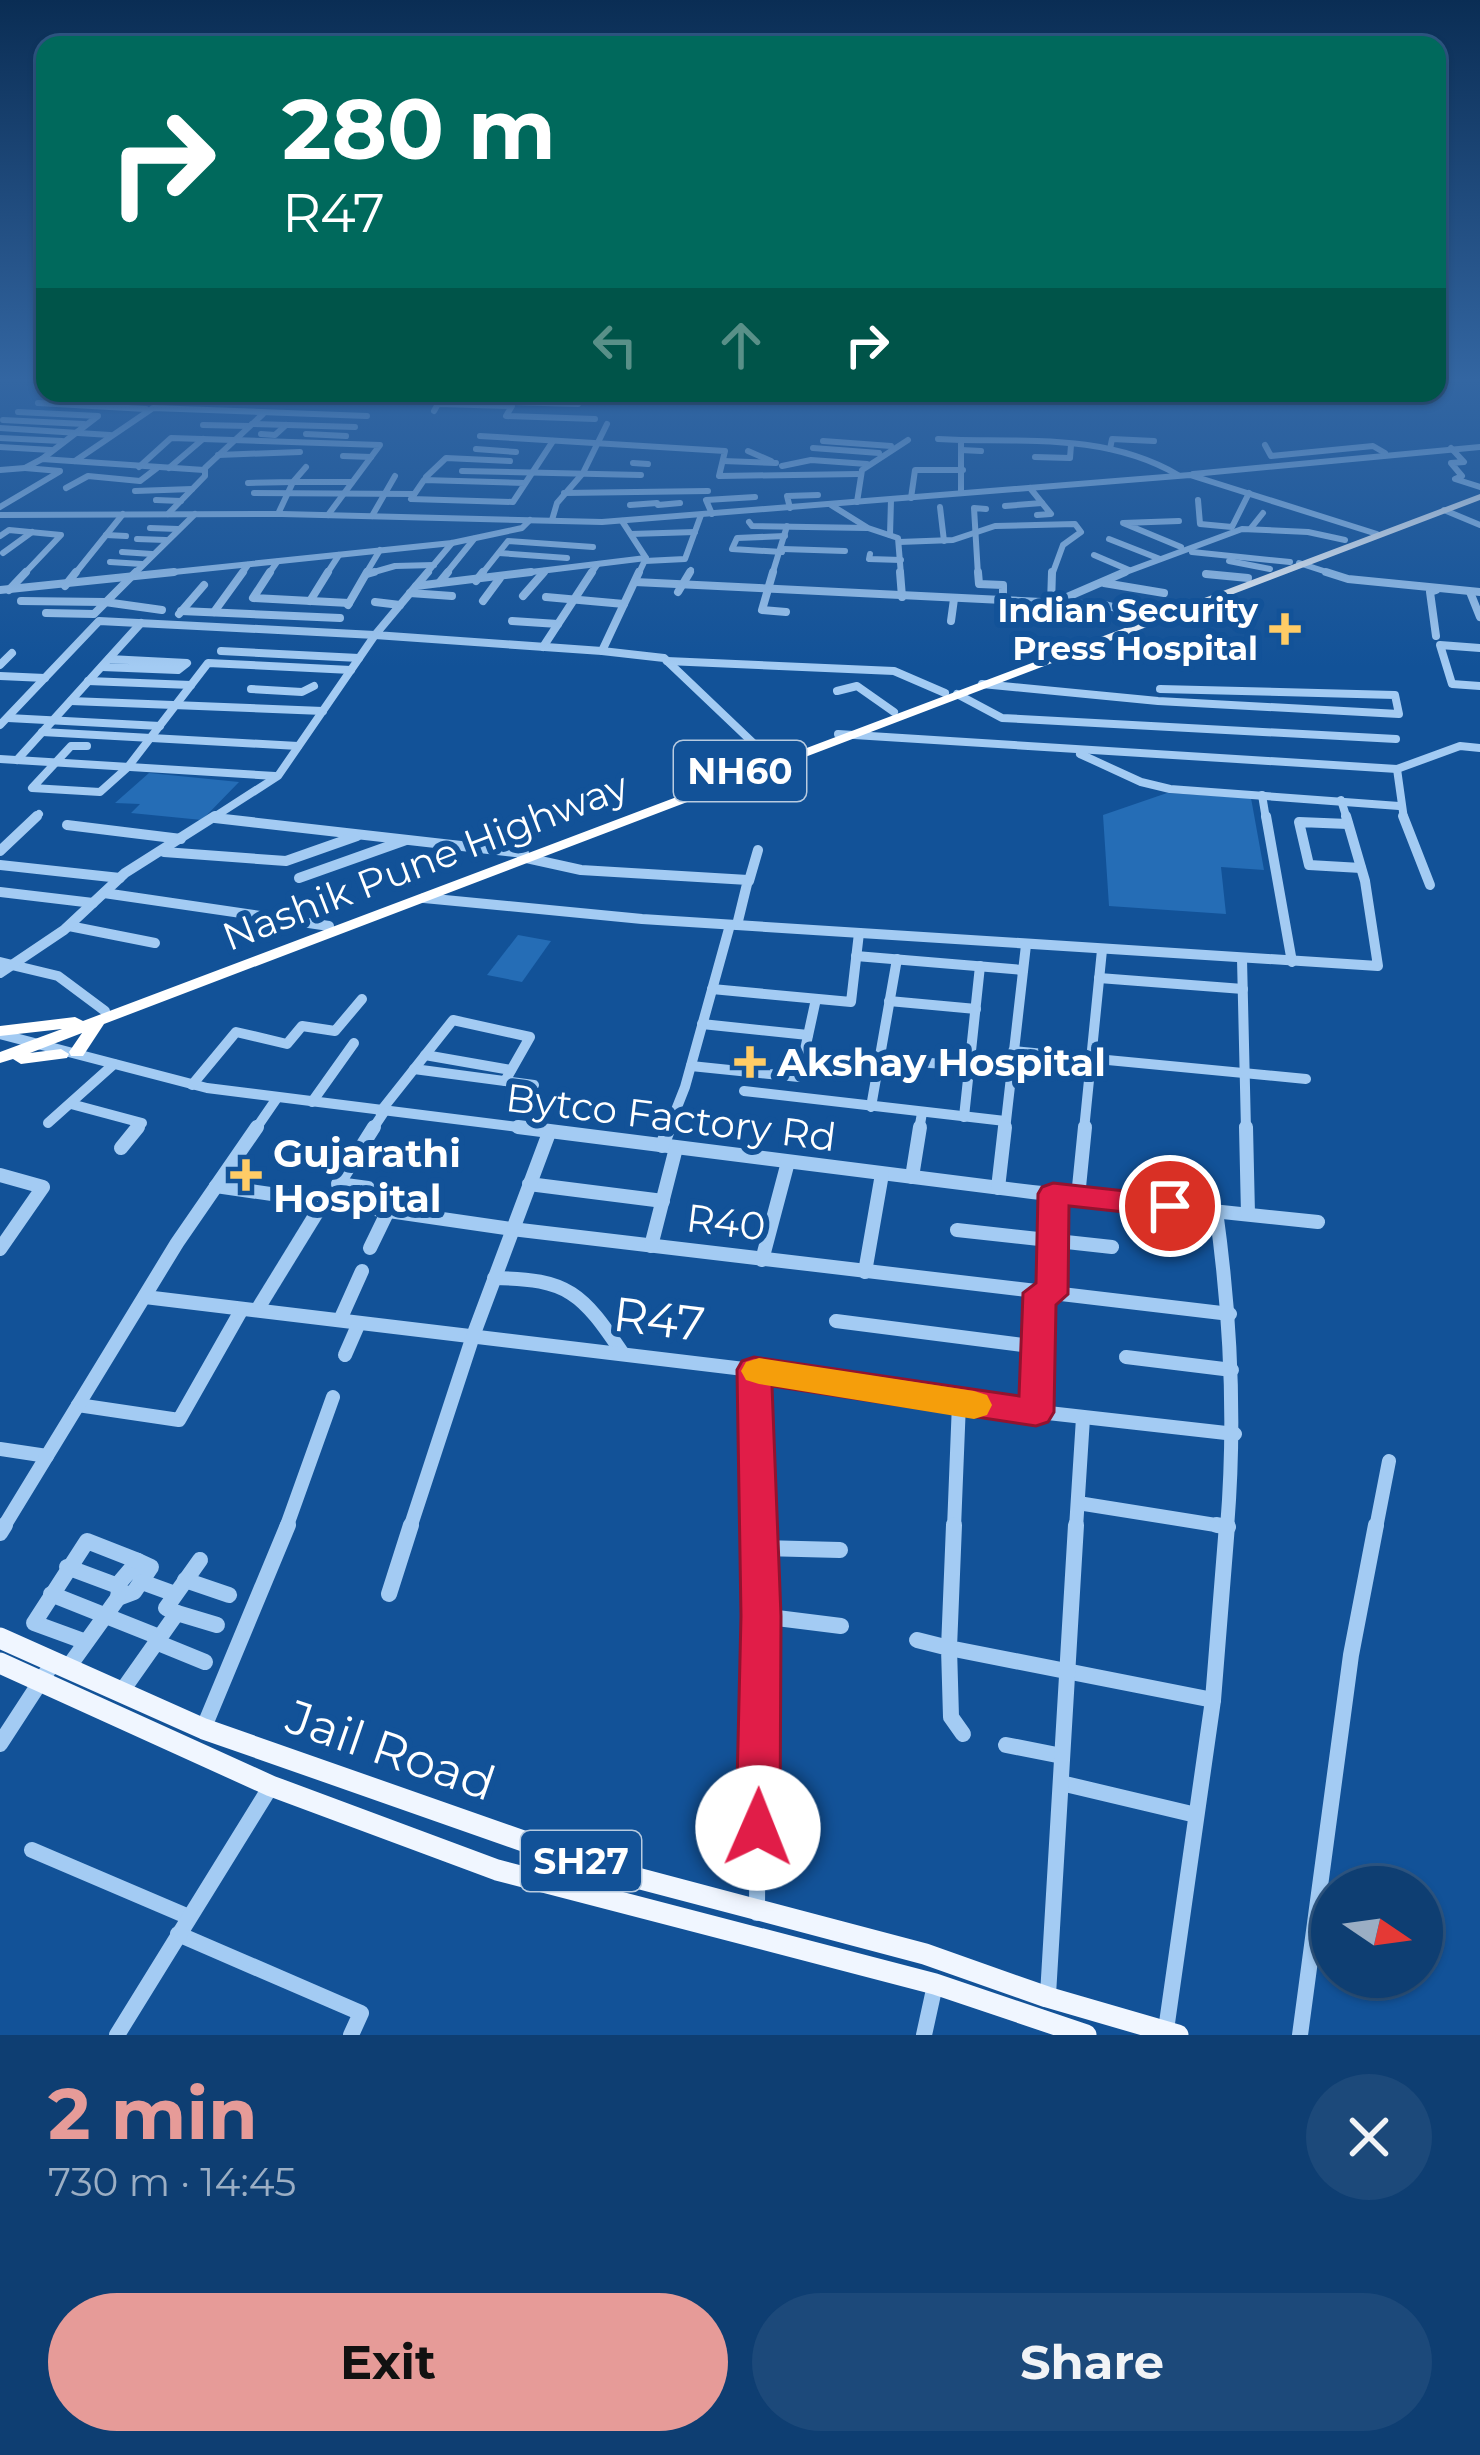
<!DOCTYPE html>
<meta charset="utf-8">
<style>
:root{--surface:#0e3e72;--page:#1c497a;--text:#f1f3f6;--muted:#9baec4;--line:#2e5784;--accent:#e69b98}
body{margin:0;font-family:Montserrat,sans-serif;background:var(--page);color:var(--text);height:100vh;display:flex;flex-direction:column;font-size:45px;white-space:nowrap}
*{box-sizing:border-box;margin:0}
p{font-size:39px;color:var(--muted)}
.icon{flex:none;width:66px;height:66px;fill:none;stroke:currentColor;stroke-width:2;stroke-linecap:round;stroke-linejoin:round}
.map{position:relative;height:2035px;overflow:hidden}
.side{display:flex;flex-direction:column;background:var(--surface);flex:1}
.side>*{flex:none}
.hud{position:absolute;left:36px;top:36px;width:1410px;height:366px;border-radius:24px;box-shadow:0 3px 9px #0004,0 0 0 3px var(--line);background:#00695c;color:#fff;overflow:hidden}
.needle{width:78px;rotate:103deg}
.controls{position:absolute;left:1311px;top:1866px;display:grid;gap:24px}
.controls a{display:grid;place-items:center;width:132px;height:132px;border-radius:50%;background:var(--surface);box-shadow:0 3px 9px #0004,0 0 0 3px var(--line);font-size:60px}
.pin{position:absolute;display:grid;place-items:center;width:102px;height:102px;color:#fff;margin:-51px;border:6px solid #fff;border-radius:50%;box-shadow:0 3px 12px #0007}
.me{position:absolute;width:132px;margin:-66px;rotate:1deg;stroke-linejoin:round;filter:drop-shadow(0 0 9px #0008)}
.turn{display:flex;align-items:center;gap:42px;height:252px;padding:0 48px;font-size:54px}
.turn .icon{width:156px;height:156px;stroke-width:2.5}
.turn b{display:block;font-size:84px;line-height:102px}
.lanes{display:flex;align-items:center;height:114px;padding:0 48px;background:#0003;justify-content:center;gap:60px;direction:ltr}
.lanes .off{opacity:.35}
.round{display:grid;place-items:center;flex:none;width:126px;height:126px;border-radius:63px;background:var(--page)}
.summary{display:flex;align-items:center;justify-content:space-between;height:204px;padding:0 48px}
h1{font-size:72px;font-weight:700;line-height:90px;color:var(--accent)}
.action{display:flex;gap:24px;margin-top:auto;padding:24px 48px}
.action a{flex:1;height:138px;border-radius:72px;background:var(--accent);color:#111;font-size:48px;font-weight:700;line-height:138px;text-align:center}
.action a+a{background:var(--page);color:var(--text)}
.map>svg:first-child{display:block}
.green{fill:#256db6}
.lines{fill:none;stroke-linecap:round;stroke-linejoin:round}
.minor-far4{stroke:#a3cbf3;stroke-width:6}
.minor-far3{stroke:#a3cbf3;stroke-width:8}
.minor-far2{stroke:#a3cbf3;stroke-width:10}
.minor-far1{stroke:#a3cbf3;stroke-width:14}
.minor{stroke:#a3cbf3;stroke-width:16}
.major{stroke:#f0f6ff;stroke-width:21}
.highway{fill:#fff;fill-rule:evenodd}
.route{fill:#e11d48;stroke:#92132f;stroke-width:3}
.slow{fill:#f59e0b}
.poi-dot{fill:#fc6;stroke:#125298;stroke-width:4.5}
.labels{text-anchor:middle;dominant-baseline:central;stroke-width:12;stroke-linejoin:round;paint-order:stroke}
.far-poi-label{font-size:33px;font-weight:bold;fill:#fff;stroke:#125298;text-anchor:end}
.shield{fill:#125298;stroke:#b8cbe0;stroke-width:3}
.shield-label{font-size:36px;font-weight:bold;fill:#fff}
.street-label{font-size:39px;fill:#fff;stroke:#125298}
.poi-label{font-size:39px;font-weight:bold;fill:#fff;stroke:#125298;text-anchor:start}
.near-street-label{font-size:48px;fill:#fff;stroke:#125298}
</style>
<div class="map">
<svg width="1480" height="2035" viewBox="0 0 1480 2035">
<rect width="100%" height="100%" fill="#125298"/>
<g class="green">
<polygon points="149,773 239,782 202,820 131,813 140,804 115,803"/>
<polygon points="1167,793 1251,798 1264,870 1221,867 1226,914 1109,906 1103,815"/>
<polygon points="518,935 551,941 522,982 487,975"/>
</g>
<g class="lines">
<g class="minor-far4">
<polyline points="110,393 233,401 244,393"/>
<polyline points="504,402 578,404 583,395 540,393"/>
<polyline points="38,403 146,409"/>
<polyline points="434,411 438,404 512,406 506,416 595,419"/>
<polyline points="18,412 98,416 42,459"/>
<polyline points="3,420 84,424"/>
<polyline points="252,424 355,427"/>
<polyline points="203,425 249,426"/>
<polyline points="0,428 110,435"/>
<polyline points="261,434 275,435 286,425"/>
<polyline points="306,434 346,436"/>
<polyline points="480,436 725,451 719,476 858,474"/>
<polyline points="0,438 62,441"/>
<polyline points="938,439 961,440 961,493"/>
<path d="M961,440C1036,441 1111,436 1178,475"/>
<polyline points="823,441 891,446"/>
<polyline points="1265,445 1271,456 1373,446 1385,453"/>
<polyline points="0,447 51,450"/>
<polyline points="813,448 879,453"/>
<polyline points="1451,448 1464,462 1451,463 1462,476 1455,479 1480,487"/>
<polyline points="476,449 516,452"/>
<polyline points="1110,449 1112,439 1154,441"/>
<polyline points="961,450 981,451"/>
<polyline points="748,451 771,461"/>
<polyline points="218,455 300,452"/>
<polyline points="343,456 371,457"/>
<polyline points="1035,457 1070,458 1071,445"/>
<polyline points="75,461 153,408 367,416"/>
<polyline points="723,461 776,463"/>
<polyline points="633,463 648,464"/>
<polyline points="782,466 811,460 867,464"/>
<polyline points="139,467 171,438 380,445 328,515"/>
<polyline points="169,468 203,439"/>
<polyline points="0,470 25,468"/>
<polyline points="60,471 25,468 42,459 204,470"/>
<polyline points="462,471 641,475"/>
<polyline points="1193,474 1480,447"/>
<polyline points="426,477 446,458 510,461"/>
<polyline points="248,483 293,482 306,467"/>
<polyline points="525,483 424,480 411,499 513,502 553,441"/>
<polyline points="66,488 88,476 140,481 157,468"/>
<polyline points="1030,488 1051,514 1037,515"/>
<polyline points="135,491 192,489"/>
<polyline points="254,493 414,494"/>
<polyline points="564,493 708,491"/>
<polyline points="911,498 915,470 963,470"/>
<polyline points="156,500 181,501"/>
<polyline points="1198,500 1200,524 1232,527 1249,493"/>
<polyline points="857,502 862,470 908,440"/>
<polyline points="630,505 657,503"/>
<polyline points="658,505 680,503"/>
<polyline points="831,505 868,528 898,538 901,575"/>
<polyline points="1005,506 1042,503"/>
<polyline points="0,507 59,472"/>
<polyline points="940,507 944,541"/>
<polyline points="790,508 787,496 818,495"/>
<polyline points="1444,510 1480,525"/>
<polyline points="168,514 205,476 205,468 263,414"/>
<polyline points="278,514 293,482 352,482"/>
<polyline points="712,514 706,500 755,497"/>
<polyline points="0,515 282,514 602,522 1190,475 1377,534"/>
<polyline points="372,516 395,476"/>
<polyline points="552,520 557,503 583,473 607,424"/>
<polyline points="622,521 646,558 638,575"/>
<polyline points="1179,521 1123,523 1181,547"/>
<polyline points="749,522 752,526 867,528"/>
<polyline points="150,528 178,529"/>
<polyline points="1251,528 1263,513"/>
<polyline points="631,534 695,532"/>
<polyline points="106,535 126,536"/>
<polyline points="890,535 891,500"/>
<polyline points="0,536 9,530 61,535 23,575"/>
<polyline points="137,539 166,540"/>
<polyline points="1109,539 1160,559"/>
<polyline points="899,542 953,540 995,526 1075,524 1081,532 1063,545 1052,575"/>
<polyline points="783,549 845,551"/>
<polyline points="122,552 152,554"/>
<polyline points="782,552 732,549 737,538 785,536"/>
<polyline points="1192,552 1290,562"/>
<polyline points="3,553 32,532"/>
<polyline points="499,553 567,558"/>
<polyline points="870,554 869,559 901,560"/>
<polyline points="1094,555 1129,570"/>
<polyline points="645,561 685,559 701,515"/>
<polyline points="1229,561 1270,569"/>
<polyline points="110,562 142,564"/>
<polyline points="1299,563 1336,575"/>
<polyline points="367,574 395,566 434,565"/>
<polyline points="1206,574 1216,575"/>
<polyline points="74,575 123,514"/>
<polyline points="133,575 195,514"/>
<polyline points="145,575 452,543 522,528 530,520"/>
<polyline points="241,575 248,565"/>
<polyline points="268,575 277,562"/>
<polyline points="326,575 339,555"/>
<polyline points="365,575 380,550"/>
<polyline points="425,575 452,543"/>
<polyline points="445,575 474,539"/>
<polyline points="481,575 508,541 593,547"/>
<polyline points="507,575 646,558"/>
<polyline points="590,575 597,565"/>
<polyline points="688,575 691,570"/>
<polyline points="772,575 787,526"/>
<polyline points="978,575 974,508 986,509"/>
<polyline points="1118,575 1242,529 1308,532 1345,540"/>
</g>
<g class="minor-far3">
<polyline points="270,572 253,598 349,603"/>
<polyline points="531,572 416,586 375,635 602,651"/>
<polyline points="639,572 602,651 664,658 770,759"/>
<polyline points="773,572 762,610 786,612"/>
<polyline points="900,572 902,597"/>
<polyline points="978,572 979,584 1003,585 1003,602"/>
<polyline points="1052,572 1051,604 1125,572"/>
<polyline points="1326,572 1348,579 1480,592"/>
<polyline points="367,574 374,572"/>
<polyline points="1206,574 1248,578"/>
<polyline points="476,581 483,572"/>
<polyline points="635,582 1104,605 1156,617"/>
<polyline points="439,583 448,572"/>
<polyline points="1104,583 1164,593"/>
<polyline points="65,586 76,572"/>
<polyline points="416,586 428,572"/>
<polyline points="0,590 174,572"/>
<polyline points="9,590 26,572"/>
<polyline points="1436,590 1430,592 1436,636"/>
<polyline points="678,592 690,572"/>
<polyline points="1470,592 1480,617"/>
<polyline points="410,593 452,596"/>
<polyline points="523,596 544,572"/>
<polyline points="546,597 624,604"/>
<polyline points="21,601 105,602 162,610"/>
<polyline points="310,601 328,572"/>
<polyline points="483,601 500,578"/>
<polyline points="375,602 400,605"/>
<polyline points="348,605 367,572"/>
<polyline points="181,611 340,618"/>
<polyline points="214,612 243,572"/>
<polyline points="46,613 94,614 136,572"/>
<polyline points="179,614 204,585"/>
<polyline points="512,621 558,624"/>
<polyline points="951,621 954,599"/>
<polyline points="543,647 592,572"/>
<polyline points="1480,648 1440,645 1452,684 1480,686"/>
<polyline points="221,651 359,658"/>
<polyline points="667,661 894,671 945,693"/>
<polyline points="0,665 12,653"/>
<polyline points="102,667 178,670 187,663 109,659"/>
<polyline points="0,676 45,678"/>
<polyline points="88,681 191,685"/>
<polyline points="982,684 1158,701 1399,714 1395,695 1160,689"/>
<polyline points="251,689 302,692 314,686"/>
<polyline points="837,691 857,686 894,712"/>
<polyline points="957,694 1002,718 1396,739"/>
<polyline points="71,701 323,711"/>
<polyline points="8,718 160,726"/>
<polyline points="0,725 99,621 375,635"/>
<polyline points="42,732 298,746"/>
<polyline points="838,734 1397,769 1460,746 1480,748"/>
<polyline points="87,746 71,746 32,788 100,792 128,767 208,663 351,670"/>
<polyline points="1080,754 1141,782 1170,789 1399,806"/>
<polyline points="0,759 275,776"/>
<polyline points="17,760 141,623"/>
<polyline points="1397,769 1404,819"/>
<polyline points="1262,795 1266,819"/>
<polyline points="1341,800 1347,819"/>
<polyline points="215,818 222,819"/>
<polyline points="34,819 39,814"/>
<polyline points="211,819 278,776 375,635"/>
</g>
<g class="minor-far2">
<polyline points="1266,816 1292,962"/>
<polyline points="1403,816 1430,885"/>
<polyline points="215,818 524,853"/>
<polyline points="1348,824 1299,822 1309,865 1361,868"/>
<polyline points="67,825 181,839"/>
<polyline points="0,851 37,816"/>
<polyline points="164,852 286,861 357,836"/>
<polyline points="522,857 581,870 748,880 737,925"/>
<polyline points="0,865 120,878"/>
<polyline points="299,878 406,840"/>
<polyline points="749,881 758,850"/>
<polyline points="0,892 93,903"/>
<polyline points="104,893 329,926"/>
<polyline points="424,898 642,919 1378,966 1365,881 1346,816"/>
<polyline points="69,926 155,943"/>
<polyline points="856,956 1023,970"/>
<polyline points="1242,959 1246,1130"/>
<polyline points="0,962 58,976 105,1011"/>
<polyline points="0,973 64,930 125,873 215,816"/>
<polyline points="1099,978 1243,989"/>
<polyline points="712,989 851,1002 859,933"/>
<polyline points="889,1001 976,1009"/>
<polyline points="702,1024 808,1035"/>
<polyline points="0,1034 207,1088 542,1130"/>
<polyline points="1013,1051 1306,1079"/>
<polyline points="425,1055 511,1070"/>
<polyline points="880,1059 969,1066"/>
<polyline points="691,1066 799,1077 816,999"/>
<polyline points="414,1069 534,1085"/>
<polyline points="192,1085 236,1032 287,1044 302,1026 335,1031 362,999"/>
<polyline points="744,1091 1005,1121"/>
<polyline points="312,1102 354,1043"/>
<polyline points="71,1104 142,1123 136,1130"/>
<polyline points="871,1107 897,959"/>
<polyline points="380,1112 453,1020 530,1037 505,1081"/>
<polyline points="964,1117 980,966"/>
<polyline points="48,1123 114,1064"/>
<polyline points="255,1130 277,1098"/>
<polyline points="372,1130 384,1112"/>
<polyline points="668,1130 685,1087 730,925"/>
<polyline points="919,1130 922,1113"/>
<polyline points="1005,1130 1026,945"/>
<polyline points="1084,1130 1102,950"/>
</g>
<g class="minor-far1">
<polyline points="518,1127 1032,1192 1318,1222"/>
<polyline points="1246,1127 1248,1214"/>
<polyline points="662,1146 669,1127"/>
<polyline points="121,1148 138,1127"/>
<polyline points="0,1175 43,1187 0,1249"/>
<polyline points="912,1177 920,1127"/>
<polyline points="529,1184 663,1201"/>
<polyline points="216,1186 512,1229 1230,1314"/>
<polyline points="368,1188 338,1184 374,1127"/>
<polyline points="998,1188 1005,1127"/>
<polyline points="1078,1197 1085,1127"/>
<path d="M1216,1211C1231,1318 1236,1420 1227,1528"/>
<polyline points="957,1230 1112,1247"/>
<polyline points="651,1246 676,1148"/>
<polyline points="370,1248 388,1211"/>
<polyline points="762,1260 788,1162"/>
<polyline points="865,1272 882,1174"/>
<path d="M494,1278C569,1279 582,1293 623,1354"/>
<polyline points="1052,1295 1053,1194"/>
<polyline points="145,1297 744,1369 959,1403 1235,1434"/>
<polyline points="257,1310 324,1201"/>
<polyline points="340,1320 362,1271"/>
<polyline points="836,1321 1038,1347"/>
<polyline points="345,1355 359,1323"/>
<polyline points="1126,1357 1232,1370"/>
<polyline points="755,1370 759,1528"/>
<polyline points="78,1405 179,1420 242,1309"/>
<polyline points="1036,1412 1040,1293"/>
<polyline points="0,1449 47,1456"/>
<polyline points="1078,1503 1228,1527"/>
<polyline points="3,1528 177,1243 257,1127"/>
<polyline points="286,1528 333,1397"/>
<polyline points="410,1528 473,1336 549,1133"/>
<polyline points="954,1528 959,1403"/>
<polyline points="1076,1528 1083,1418"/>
<polyline points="1376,1528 1389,1461"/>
</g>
<g class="minor">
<polyline points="954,1525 949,1648 1213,1700"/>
<polyline points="1217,1525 1228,1527"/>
<polyline points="0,1533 5,1525"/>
<polyline points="759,1548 840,1550"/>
<polygon points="138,1561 151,1567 134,1592 118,1598 120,1582"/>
<polyline points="67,1567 118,1586"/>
<polyline points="185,1580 229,1595"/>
<polyline points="142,1582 175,1594"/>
<polyline points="51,1594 159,1637"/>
<polyline points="389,1594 411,1525"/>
<polyline points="177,1613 217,1625"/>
<polyline points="761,1616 841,1626"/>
<polyline points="917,1640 949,1648 951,1717 963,1734"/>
<polyline points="86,1642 34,1623 87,1541 138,1561"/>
<polyline points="156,1642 205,1662"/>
<polyline points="67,1669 118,1598"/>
<polyline points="122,1691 177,1613 166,1608 200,1560"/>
<polyline points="204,1727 288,1525"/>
<polyline points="0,1744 54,1661"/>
<polyline points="1006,1745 1062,1756"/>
<polyline points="1061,1783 1196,1815"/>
<polyline points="32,1850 189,1917"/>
<polyline points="757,1913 759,1525"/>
<polyline points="178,1934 361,2013 351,2035"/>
<polyline points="1048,1995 1076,1525"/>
<polyline points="1166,2030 1213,1700 1227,1525"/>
<polyline points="117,2035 271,1786"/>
<polyline points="924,2035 935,1985"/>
<polyline points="1300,2035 1351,1655 1376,1525"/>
</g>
<g class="major">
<polyline points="0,1638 204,1729 603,1869 925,1954 1047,1997 1178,2035"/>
<polyline points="0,1663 271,1786 497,1870 935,1984 1086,2035"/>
</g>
<polygon class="highway" points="1480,494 1480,500 104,1024 83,1056 71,1056 69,1052 82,1033 30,1053 61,1049 69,1054 67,1058 21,1064 13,1059 0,1063 0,1052 62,1029 0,1036 0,1026 75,1017 83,1021"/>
</g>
<linearGradient id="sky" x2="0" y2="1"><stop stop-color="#0a2d54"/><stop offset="0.57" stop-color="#3366a2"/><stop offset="1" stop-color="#3366a2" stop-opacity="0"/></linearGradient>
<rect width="1480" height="667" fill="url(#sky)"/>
<polygon class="route" points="1053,1183 1170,1196 1181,1199 1185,1206 1181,1214 1170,1217 1069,1206 1068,1294 1056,1305 1054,1412 1048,1422 1036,1426 772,1386 781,1616 780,1828 774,1844 758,1850 743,1844 736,1828 741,1616 737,1370 742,1361 754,1357 1019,1396 1023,1293 1036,1283 1038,1194 1042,1187"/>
<polygon class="slow" points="759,1358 974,1391 987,1395 992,1405 987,1415 974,1419 759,1384 746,1380 741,1371 746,1362"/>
<g class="poi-dot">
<path d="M1279 611h12v12h12v12h-12v12h-12v-12h-12v-12h12z"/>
<path d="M744 1044h12v12h12v12h-12v12h-12v-12h-12v-12h12z"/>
<path d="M240 1157h12v12h12v12h-12v12h-12v-12h-12v-12h12z"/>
</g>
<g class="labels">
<g class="far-poi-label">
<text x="1258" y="610">Indian Security<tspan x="1258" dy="38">Press Hospital</tspan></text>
</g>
<g class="shield">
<rect x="674" y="741" width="132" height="60" rx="9"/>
<rect x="521" y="1831" width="120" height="60" rx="9"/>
</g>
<g class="shield-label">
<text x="740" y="771">NH60</text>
<text x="581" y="1861">SH27</text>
</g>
<g class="street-label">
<text transform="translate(425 861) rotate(-21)">Nashik Pune Highway</text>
<text transform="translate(671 1117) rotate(7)">Bytco Factory Rd</text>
<text transform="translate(726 1222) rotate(7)">R40</text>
</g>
<g class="poi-label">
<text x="777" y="1062">Akshay Hospital</text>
<text x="273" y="1153">Gujarathi<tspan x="273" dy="45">Hospital</tspan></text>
</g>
<g class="near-street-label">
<text transform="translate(659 1319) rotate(7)">R47</text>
<text transform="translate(391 1750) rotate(19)">Jail Road</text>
</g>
</g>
</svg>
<div class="controls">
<a><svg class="needle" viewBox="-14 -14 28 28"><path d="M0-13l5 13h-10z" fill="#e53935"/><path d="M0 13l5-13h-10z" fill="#9baec4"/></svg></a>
</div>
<div class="pin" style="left:1170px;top:1206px;background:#d93025"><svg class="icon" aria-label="arrive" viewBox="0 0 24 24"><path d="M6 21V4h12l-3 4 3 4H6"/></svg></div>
<svg class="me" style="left:758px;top:1828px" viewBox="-20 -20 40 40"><circle r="19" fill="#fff"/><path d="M0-13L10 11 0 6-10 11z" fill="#e11d48"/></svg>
<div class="hud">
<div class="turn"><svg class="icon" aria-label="right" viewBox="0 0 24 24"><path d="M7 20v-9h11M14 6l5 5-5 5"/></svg><div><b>280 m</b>R47</div></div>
<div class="lanes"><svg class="icon off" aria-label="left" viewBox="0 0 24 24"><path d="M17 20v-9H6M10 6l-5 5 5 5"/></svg><svg class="icon off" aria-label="ahead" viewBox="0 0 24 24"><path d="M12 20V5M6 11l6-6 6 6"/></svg><svg class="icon" aria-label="right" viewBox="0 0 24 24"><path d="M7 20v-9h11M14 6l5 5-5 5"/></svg></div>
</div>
</div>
<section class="side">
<div class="summary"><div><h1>2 min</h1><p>730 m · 14:45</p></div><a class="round"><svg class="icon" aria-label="close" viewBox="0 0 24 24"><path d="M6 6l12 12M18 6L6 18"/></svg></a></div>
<div class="action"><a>Exit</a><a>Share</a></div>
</section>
